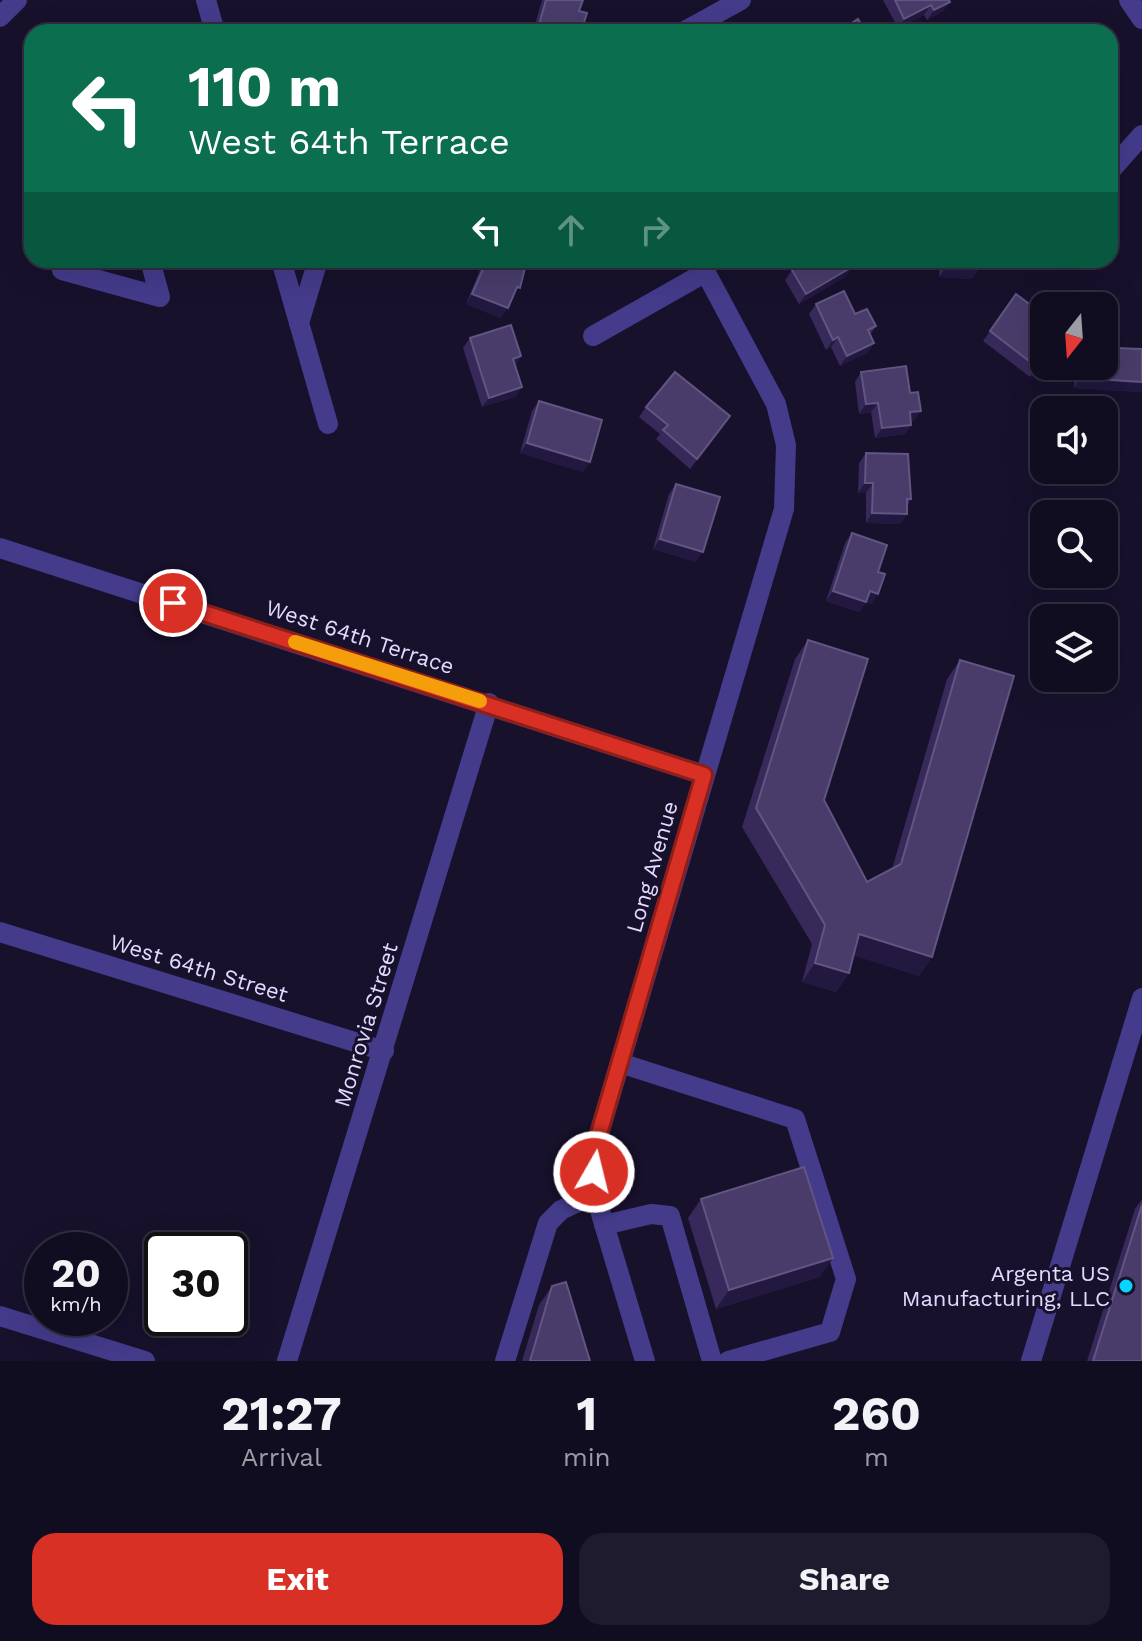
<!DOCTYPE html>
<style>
:root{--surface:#110d21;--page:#1e1b2e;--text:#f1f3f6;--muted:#9c9ca5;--line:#302d3f;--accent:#d93025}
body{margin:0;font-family:"Work Sans",sans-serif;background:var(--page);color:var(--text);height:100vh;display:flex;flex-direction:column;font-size:30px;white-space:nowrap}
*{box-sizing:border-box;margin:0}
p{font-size:26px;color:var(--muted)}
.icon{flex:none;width:44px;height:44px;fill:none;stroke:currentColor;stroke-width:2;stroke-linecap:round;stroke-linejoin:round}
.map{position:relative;height:1361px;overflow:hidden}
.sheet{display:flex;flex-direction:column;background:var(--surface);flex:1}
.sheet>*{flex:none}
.top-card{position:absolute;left:24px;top:24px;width:1094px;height:244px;border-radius:24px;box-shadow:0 8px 32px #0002,0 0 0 2px var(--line);background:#0b6e4f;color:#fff;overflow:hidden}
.needle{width:52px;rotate:197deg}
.buttons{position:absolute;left:1030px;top:292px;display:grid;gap:16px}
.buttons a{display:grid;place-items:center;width:88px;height:88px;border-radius:16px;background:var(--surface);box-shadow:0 8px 32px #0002,0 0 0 2px var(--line);font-size:40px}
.speed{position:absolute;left:24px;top:1232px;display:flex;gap:16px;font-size:40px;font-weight:700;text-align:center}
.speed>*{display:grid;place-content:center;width:104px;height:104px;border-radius:50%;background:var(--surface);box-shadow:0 8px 32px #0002,0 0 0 2px var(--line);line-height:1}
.speed small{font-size:20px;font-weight:400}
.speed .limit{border:4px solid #111;border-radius:12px;background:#fff;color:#111}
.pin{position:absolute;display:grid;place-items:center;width:68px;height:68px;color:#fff;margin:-34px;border:4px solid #fff;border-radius:50%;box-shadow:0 2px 8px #0007}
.me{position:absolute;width:88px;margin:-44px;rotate:8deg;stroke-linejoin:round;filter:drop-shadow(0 0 6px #0008)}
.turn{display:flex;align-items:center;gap:28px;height:168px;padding:0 32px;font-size:36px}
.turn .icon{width:104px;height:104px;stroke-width:2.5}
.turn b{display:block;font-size:56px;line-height:68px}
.lanes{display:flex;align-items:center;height:76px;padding:0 32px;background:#0003;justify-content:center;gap:40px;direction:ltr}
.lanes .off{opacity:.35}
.eta{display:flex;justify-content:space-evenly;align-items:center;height:136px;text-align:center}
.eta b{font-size:48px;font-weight:700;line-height:56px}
.cta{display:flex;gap:16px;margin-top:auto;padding:16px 32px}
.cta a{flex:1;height:92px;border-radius:24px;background:var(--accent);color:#fff;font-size:32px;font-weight:700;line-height:92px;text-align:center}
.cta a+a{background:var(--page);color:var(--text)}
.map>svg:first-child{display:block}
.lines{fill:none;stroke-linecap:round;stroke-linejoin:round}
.minor{stroke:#443b8b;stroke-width:20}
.wall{fill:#372959}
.shaded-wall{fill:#221840}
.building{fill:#493c6b;stroke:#615582;stroke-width:2}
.route-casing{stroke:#8d1f18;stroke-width:20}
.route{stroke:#d93025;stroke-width:14}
.slow{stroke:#f59e0b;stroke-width:14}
.poi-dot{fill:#07d4ff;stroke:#17112c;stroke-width:3}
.labels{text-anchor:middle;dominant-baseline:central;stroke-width:6;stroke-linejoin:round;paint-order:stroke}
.street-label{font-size:22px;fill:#e2dbff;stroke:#17112c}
.poi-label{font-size:22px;fill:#e2dbff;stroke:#17112c;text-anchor:end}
</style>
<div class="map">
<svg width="1142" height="1361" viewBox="0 0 1142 1361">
<rect width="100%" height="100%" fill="#17112c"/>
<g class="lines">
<g class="minor">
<polyline points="206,0 215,32"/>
<polyline points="1129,0 1142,19"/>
<polyline points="0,17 17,0"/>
<polyline points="683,32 741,0"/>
<polyline points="1110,171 1142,135"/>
<polyline points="59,260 62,270 160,297 150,260"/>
<polyline points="281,260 328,424"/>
<polyline points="299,323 318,260"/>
<polyline points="593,336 706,272"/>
<polyline points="0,548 704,775"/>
<polyline points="0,932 384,1051"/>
<polyline points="620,1063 795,1119 846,1279 830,1332 728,1361"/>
<polyline points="604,1225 651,1214 670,1216 712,1361"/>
<polyline points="0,1316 145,1361"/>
<polyline points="287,1361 489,703"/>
<polyline points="505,1361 548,1223 561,1210 595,1194"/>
<polyline points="645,1361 595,1194 593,1154 784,509 786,445 776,404 699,260"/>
<polyline points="1031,1361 1142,998"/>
</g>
</g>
<g class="wall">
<polygon points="542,0 583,0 579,11 581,32 533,32"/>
<polygon points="883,0 949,0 950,2 943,11 927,20 924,15 898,28"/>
<polygon points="484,260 527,260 513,298 501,318 466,304"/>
<polygon points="792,260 848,260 852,267 845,277 799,304 785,280 792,270 796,267"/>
<polygon points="940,260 980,260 972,279 939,277"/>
<polygon points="1016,294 1044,357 1030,377 983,341"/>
<polygon points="816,304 855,314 876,326 870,335 874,343 867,353 840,366 831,347 826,350 809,314"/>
<polygon points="470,338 521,356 515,366 522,387 515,397 482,407 463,348"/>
<polygon points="1116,348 1142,349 1142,390 1140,392 1074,388 1075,366 1104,366"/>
<polygon points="861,372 914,421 911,421 911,425 905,434 875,438 871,412 859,414 855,382"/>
<polygon points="539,401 583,472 520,453 532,411"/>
<polygon points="646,407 723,426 690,469 656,439 660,434 639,417"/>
<polygon points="866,453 911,499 907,506 907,514 900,524 866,523 866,493 858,493 859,463"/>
<polygon points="676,484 696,562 653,549 669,494"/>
<polygon points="852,533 878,572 872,604 866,602 859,612 826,601 845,543"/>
<polygon points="808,640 824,800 867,882 892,869 947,679 960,660 932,957 919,976 853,955 849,973 836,992 802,982 812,944 742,827 795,659"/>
<polygon points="701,1199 820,1277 716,1309 688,1218"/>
<polygon points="1142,1199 1142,1361 1087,1361 1135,1209"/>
<polygon points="552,1286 590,1361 522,1361 539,1305"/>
</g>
<g class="shaded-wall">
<polygon points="950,2 943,11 927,20 934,10"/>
<polygon points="931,5 924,15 898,28 904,19"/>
<polygon points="852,267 845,277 799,304 806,294"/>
<polygon points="946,267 979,269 972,279 939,277"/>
<polygon points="472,294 508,308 501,318 466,304"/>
<polygon points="838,337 831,347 826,350 833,340"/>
<polygon points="874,343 867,353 840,366 847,356"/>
<polygon points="521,356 515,366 513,359"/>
<polygon points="1080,378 1142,382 1142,390 1140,392 1074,388"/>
<polygon points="522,387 515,397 482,407 489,398"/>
<polygon points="878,403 871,412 859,414 866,404"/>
<polygon points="921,411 914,421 903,422 910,412"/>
<polygon points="911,425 905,434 875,438 882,428"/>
<polygon points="527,443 590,462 583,472 520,453"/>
<polygon points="865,483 873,483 866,493 858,493"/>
<polygon points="872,513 907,514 900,524 866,523"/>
<polygon points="660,539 703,552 696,562 653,549"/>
<polygon points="833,591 870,591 878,594 872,604 866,602 859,612 826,601"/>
<polygon points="859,934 932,957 919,976 846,953"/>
<polygon points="815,963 849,973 836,992 802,982"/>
<polygon points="833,1258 820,1277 716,1309 729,1290"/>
</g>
<g class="building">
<polygon points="546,0 583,0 579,11 587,13 581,32 537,32"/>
<polygon points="895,0 949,0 950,2 934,10 931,5 904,19"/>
<polygon points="858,19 866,32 838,32"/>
<polygon points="827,23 833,32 812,32"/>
<polygon points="1110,59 1115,66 1110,70"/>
<polygon points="487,260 527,260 520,288 517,287 508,308 472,294"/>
<polygon points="805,260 848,260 852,267 806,294 792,270 806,262"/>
<polygon points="947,260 980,260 979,269 946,267"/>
<polygon points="844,291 855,314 867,309 876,326 868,330 874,343 847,356 838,337 833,340 816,304"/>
<polygon points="1016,294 1044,315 1044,357 1037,367 990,331"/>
<polygon points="511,325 521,356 513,359 522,387 489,398 470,338"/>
<polygon points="1104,344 1117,345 1116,348 1142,349 1142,382 1080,378 1081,366 1104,366"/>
<polygon points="906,366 910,393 918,392 921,411 910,412 911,425 882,428 878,403 866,404 861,372"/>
<polygon points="675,372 730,416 697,459 663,430 668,425 646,407"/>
<polygon points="539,401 602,420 590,462 527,443"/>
<polygon points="866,453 908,454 911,499 907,499 907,514 872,513 873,483 865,483"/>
<polygon points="676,484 720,497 703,552 660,539"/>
<polygon points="852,533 887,545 878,572 885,574 878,594 870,591 866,602 833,591"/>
<polygon points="808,640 868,659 824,800 867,882 901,864 960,660 1014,676 932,957 859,934 849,973 815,963 825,925 756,808"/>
<polygon points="804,1167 833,1258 729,1290 701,1199"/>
<polygon points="1142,1205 1142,1361 1093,1361"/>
<polygon points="566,1282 590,1361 530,1361 552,1286"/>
</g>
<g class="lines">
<defs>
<polyline id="route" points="173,603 704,775 593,1154 594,1172"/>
</defs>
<use href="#route" class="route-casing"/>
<use href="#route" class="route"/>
<polyline class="slow" points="295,642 480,701"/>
</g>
<circle class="poi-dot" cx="1126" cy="1286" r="8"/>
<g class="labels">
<g class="street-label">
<text transform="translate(360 637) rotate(18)">West 64th Terrace</text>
<text transform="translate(652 867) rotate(-74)">Long Avenue</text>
<text transform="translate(199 968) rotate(17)">West 64th Street</text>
<text transform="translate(366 1025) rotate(-73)">Monrovia Street</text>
</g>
<g class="poi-label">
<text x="1110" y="1273">Argenta US<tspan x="1110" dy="25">Manufacturing, LLC</tspan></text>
</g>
</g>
</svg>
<div class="buttons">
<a><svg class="needle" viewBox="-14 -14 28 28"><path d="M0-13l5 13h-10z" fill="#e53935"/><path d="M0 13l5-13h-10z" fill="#9c9ca5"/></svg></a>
<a><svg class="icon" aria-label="sound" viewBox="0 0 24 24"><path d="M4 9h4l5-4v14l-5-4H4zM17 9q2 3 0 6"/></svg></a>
<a><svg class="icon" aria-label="search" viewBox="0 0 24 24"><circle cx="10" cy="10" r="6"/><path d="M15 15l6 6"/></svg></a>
<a><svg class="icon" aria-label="layers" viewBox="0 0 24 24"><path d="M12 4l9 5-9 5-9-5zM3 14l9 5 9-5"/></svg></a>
</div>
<div class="speed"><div>20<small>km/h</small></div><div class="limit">30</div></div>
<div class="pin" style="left:173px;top:603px;background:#d93025"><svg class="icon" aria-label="arrive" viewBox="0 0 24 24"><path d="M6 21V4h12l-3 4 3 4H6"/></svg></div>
<svg class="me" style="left:594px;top:1172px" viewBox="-20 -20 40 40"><circle r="17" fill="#d93025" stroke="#fff" stroke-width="3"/><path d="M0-11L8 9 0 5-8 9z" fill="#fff"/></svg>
<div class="top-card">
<div class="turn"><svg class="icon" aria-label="left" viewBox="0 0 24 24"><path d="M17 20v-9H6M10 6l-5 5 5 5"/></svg><div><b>110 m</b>West 64th Terrace</div></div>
<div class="lanes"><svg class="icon" aria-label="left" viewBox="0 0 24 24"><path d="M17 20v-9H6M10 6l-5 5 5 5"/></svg><svg class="icon off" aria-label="ahead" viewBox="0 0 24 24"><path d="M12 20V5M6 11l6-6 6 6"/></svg><svg class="icon off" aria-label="right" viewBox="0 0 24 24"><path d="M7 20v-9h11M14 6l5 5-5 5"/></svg></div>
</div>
</div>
<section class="sheet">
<div class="eta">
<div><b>21:27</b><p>Arrival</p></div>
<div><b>1</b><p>min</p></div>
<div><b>260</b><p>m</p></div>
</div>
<div class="cta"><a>Exit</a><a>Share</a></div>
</section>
